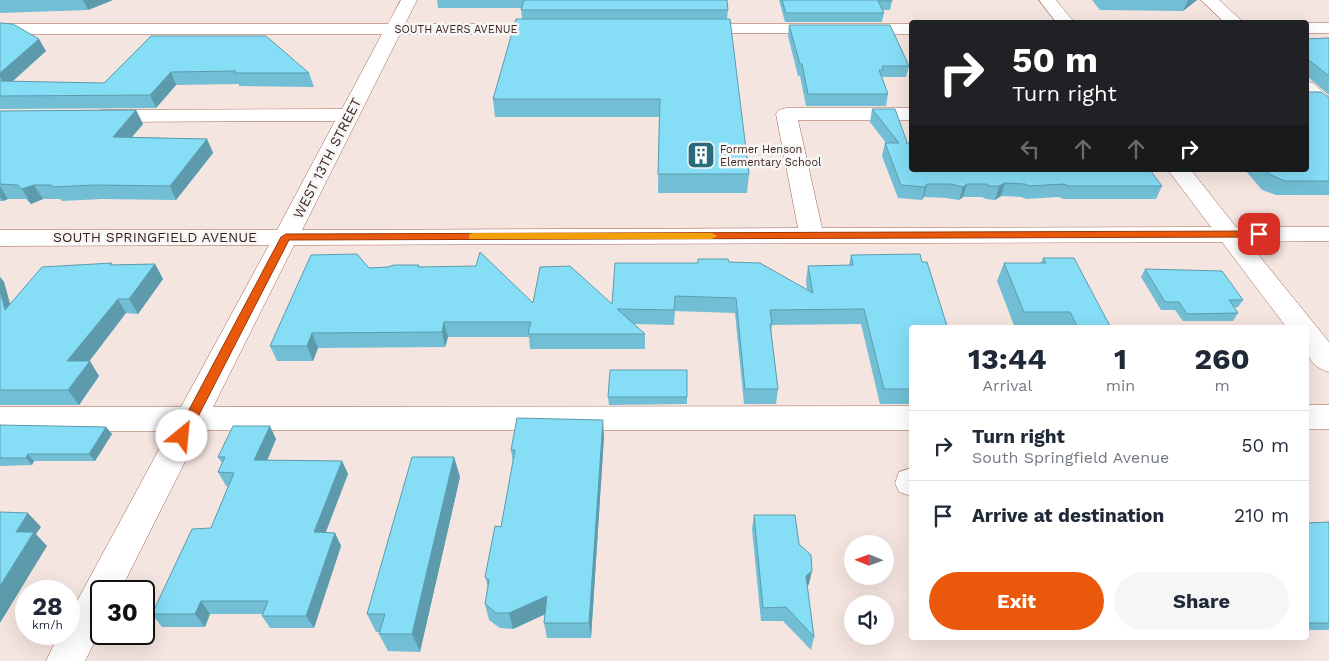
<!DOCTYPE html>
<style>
:root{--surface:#fff;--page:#f6f6f7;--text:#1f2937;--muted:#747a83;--line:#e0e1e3;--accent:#ea580c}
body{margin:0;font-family:"Work Sans",sans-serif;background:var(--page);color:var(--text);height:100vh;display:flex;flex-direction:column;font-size:19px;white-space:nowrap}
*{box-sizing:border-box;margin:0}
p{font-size:16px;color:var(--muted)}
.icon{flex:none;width:28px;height:28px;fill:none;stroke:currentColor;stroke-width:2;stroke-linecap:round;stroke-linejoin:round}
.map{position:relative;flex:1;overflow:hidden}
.sheet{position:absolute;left:909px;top:325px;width:400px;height:315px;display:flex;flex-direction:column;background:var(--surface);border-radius:5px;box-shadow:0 5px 20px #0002}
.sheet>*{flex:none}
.hud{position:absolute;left:909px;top:20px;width:400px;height:152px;border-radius:5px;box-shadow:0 5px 20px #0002;background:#202124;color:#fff;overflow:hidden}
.needle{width:32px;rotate:271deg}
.controls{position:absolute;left:844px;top:535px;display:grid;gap:10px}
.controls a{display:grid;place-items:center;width:50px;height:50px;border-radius:50%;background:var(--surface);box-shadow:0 5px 20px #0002;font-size:25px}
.speed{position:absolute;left:15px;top:580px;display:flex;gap:10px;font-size:25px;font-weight:700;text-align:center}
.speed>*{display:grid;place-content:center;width:65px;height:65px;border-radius:50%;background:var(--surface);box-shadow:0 5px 20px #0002;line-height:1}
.speed small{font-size:12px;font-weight:400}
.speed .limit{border:2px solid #111;border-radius:8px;background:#fff;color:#111}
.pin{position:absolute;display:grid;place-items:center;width:42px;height:42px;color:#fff;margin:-21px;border-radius:10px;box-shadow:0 2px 8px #0006}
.me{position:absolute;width:55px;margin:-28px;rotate:28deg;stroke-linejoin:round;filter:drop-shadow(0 0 4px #0008)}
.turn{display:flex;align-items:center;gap:18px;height:105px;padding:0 20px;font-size:22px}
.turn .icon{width:65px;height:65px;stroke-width:2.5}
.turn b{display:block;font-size:35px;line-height:42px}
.lanes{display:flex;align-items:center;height:48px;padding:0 20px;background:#0003;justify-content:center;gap:25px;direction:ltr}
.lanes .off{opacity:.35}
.eta{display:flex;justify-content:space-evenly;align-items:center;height:85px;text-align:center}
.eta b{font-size:30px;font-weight:700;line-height:35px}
.cta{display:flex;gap:10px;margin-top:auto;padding:10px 20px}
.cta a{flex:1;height:58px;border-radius:30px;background:var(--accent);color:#fff;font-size:20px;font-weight:700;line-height:58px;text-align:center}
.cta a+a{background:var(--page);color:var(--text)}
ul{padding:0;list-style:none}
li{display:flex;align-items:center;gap:15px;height:70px;padding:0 20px;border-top:1px solid var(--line)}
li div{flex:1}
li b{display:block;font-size:19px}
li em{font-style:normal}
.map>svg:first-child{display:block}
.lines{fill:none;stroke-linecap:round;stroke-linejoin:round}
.minor-casing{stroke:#a76653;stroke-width:1}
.minor{fill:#fff;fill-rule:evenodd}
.wall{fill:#72bed4}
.shaded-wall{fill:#5d9bac}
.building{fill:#85ddf6;stroke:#5d9bac}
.route{fill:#ea580c;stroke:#983908}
.slow{fill:#f59e0b}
.labels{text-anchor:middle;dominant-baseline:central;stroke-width:5;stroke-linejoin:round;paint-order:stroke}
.far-street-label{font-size:11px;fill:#3f231b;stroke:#f6f6f6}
.far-poi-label{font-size:11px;fill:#3f231b;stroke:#f6f6f6;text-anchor:start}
.street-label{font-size:14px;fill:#3f231b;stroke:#f6f6f6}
</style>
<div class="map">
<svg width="1329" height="661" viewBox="0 0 1329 661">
<rect width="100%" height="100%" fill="#f5e5e1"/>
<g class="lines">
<defs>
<g id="minor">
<path d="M401,0H417L405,24H550L556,25L559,29L556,33L550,34H400L302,230L798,228L776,114L779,110L786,108H911V120H798L822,228L1211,227L1168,170H1191L1236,227H1329V241L1248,242L1329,342V372C1305,365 1306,349 1306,328H1287L1222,242L294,245L213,407L911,406V430H201L120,591H101V629L85,661H46L59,634H69V616L169,431H0V407H181L269,245L0,246V230H277L335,121L101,122L94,120L91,116L94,112L101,110L342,109L382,34H0V24H388Z"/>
<polygon points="1039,0 1056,0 1074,22 1056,22"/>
<polygon points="1201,0 1219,0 1243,22 1224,22"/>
<rect x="1306" y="23" width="23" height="10"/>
<polygon points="693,24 911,24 911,34 687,33 684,29 687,25"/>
<polygon points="1306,81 1313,83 1329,97 1329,113 1322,111 1306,97"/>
<rect x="1306" y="405" width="23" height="24"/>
<polygon points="911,468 911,496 899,492 895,483 899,472"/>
</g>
</defs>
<use href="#minor" class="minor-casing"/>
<use href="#minor" class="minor"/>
</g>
<g class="wall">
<polygon points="0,0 113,0 88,10 0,13"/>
<polygon points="437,0 727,0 728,10 727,19 749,174 747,193 658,193 659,117 495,117 493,99 522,19 521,8 438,8"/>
<polygon points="779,0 892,0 892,1 890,10 882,10 884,13 882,22 785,22"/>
<polygon points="1092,0 1197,0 1183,11 1100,10"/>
<polygon points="0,23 46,51 12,82 104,83 151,36 309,73 314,87 239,86 239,84 176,85 156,108 0,109"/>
<polygon points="789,25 909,66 906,77 882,77 888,94 886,106 806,106 800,76 798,76 788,36"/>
<polygon points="1329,38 1329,95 1306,75 1306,39"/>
<polygon points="1329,98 1329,195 1276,195 1262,190 1245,170 1306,170"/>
<polygon points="872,109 907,143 1162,186 1156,199 1064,199 1058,197 1026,199 1021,197 1001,196 995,200 986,199 982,197 963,197 959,200 946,198 924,197 922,200 898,198 882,156 885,143 886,143 870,122"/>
<polygon points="136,110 143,124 132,137 207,139 213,153 176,200 102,199 62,201 60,199 43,199 31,204 26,199 8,199 3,201 0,201 0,111"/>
<polygon points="851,255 911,328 911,404 880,404 861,324 772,325 771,333 778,389 776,404 744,404 735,313 675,311 674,325 634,324 645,334 645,349 530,349 529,337 448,337 445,347 318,348 313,361 277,361 270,346 369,268 419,265 419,267 533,303 612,304 698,263 729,262 807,290 806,281 808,266 849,265"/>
<polygon points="1043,258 1111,328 1015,328 997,281 1004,263 1041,263"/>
<polygon points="155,264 163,279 138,314 126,313 89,361 99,376 79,405 0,405 0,277 4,282 10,305 113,265"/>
<polygon points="1145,269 1243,300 1238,307 1234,308 1238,313 1233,321 1183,321 1175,310 1161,310 1141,277"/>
<polygon points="687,370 687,404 609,405 608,397"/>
<polygon points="0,425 106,427 112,434 95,461 34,461 32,465 0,466"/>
<polygon points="604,436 591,638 547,638 544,623 545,614 513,629 500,628 489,620 485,604 488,587 485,577 501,527 513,462 511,450"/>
<polygon points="276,439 267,460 342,461 348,474 325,532 335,533 341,546 314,628 270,628 262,616 263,614 210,614 205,627 162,627 152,614 211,528 228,486 226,486 218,472 222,463 218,457"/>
<polygon points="454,457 460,477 420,652 388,651 379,634 380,632 376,632 367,614"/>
<polygon points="754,515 799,544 809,584 807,586 814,637 811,650 783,621 761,621 752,529"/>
<polygon points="1329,522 1329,630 1306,630 1306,523"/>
</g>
<g class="shaded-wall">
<polygon points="83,0 113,0 88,10"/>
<polygon points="1188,0 1197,0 1183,11"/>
<polygon points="39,39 46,51 6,87 0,77 0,73"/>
<polygon points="171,72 176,85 156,108 150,95"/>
<polygon points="136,110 143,124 120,151 113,137"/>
<polygon points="207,139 213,153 176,200 170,186"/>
<polygon points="1005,183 1001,196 995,200 999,186"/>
<polygon points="927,184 924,197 922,200 925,187"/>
<polygon points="967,184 963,197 959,200 963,187"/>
<polygon points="34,185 43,199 31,204 22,189"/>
<polygon points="0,186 8,199 3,201 0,197"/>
<polygon points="155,264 163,279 138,314 129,299"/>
<polygon points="0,277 4,282 16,325 5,310 0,291"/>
<polygon points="118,299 126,313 78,376 67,361"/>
<polygon points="444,322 448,337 445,347 442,332"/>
<polygon points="312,333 318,348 313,361 307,346"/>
<polygon points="90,361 99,376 79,405 68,390"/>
<polygon points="603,420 604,436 591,638 589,623"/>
<polygon points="270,426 276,439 262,473 254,460"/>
<polygon points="106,427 112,434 95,461 89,454"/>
<polygon points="28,454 34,461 32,465 26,458"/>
<polygon points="454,457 460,477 420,652 412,634"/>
<polygon points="342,461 348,474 321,545 314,532"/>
<polygon points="28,513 41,527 36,534 47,546 0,623 0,586 16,532"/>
<polygon points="335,533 341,546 314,628 306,616"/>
<polygon points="812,571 809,584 803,590 806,576"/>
<polygon points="547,596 550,612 513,629 509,613"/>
<polygon points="201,601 210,614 205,627 195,614"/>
</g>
<g class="building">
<polygon points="524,0 727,0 728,10 521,10"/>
<polygon points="782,0 892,0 892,1 878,1 884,13 786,13"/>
<polygon points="516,19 730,19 749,174 658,174 660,99 493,99"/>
<polygon points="0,23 13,24 39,39 0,73"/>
<polygon points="789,25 890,25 909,66 882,66 883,70 879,70 888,94 808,94 802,64 800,64"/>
<polygon points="151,36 266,36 309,73 234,73 236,71 171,72 150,95 0,96 0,81 104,83"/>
<polygon points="1329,38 1329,76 1306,58 1306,39"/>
<polygon points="1306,92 1321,92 1329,98 1329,181 1285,181 1271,175 1266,170 1306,170"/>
<polygon points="872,109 895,109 907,142 906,143 911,143 911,170 1150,170 1162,186 1069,186 1063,184 1030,186 1025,184 1005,183 999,186 990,186 986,184 967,184 963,187 950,184 927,184 925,187 901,185 885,143 899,143"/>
<polygon points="136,110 113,137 207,139 170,186 94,185 54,187 51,185 34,185 22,189 17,185 0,184 0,111"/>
<polygon points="480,252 533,303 540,267 570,266 612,304 615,263 698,263 698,259 728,259 729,262 760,263 813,293 808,266 853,265 851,255 920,254 922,262 927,262 947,326 960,326 961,328 911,328 911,389 884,389 864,309 770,310 772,324 770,324 778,389 745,389 736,298 675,296 674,310 617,309 645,334 528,334 531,322 444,322 442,332 312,333 307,346 270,346 311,255 357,254 369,268 388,267 394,265 419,265 418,267 476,266"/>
<polygon points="1043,258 1074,258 1111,328 1078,328 1070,312 1024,312 1004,263 1046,263"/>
<polygon points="112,263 110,265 155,264 129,299 118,299 67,361 90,361 68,390 0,390 0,291 5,310 42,267"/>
<polygon points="1145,269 1222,271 1243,300 1229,300 1238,313 1187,314 1179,302 1165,302"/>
<polygon points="610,370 687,370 687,397 608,397"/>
<polygon points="517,418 603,420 589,623 544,623 547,596 509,613 496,613 485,604 489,580 485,577 495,526 501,527 515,450 511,450"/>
<polygon points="0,425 106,427 89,454 28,454 26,458 0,458"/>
<polygon points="233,426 270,426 254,460 342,461 314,532 335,533 306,616 262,616 268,601 201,601 195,614 152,614 192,529 211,528 234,473 218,472 225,457 218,457"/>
<polygon points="412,457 454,457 412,634 379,634 385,614 367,614"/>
<polygon points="0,512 28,513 16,532 34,532 0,586"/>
<polygon points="754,515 795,515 799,544 811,555 812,571 806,576 814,637 786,607 763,608"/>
<polygon points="1329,522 1329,623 1306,623 1306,523"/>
</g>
<polygon class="route" points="1259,231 1264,234 1263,237 289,240 186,440 177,440 175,436 281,237 286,234"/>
<polygon class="slow" points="473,233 712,233 717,236 712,239 469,239 469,234"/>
<defs>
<symbol id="building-square" viewBox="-11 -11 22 22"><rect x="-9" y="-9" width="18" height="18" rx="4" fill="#276b7c" stroke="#f6f6f6"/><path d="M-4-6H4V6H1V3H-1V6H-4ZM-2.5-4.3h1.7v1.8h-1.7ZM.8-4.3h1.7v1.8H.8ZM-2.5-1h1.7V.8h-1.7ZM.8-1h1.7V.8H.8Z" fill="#fff"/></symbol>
</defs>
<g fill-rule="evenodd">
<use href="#building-square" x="685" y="139" width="32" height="32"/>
</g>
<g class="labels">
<g class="far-street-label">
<text x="456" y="29">SOUTH AVERS AVENUE</text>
</g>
<g class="far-poi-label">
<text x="720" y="149">Former Henson<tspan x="720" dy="13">Elementary School</tspan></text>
</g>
<g class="street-label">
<text transform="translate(327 158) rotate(-63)">WEST 13TH STREET</text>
<text x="155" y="237">SOUTH SPRINGFIELD AVENUE</text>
</g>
</g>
</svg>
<div class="controls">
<a><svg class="needle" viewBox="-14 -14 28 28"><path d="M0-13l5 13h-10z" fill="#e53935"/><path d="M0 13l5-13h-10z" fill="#747a83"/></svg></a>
<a><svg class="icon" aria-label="sound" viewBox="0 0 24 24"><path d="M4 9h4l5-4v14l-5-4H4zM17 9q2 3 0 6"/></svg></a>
</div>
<div class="speed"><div>28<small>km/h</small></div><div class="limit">30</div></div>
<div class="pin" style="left:1259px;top:234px;background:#d93025"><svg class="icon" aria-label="arrive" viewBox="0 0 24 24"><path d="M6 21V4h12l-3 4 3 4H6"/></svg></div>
<svg class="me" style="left:182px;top:436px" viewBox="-20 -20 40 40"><circle r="19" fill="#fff"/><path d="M0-13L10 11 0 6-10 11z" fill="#ea580c"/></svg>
<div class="hud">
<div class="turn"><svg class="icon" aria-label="right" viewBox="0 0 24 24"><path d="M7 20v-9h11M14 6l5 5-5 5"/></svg><div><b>50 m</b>Turn right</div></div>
<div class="lanes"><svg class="icon off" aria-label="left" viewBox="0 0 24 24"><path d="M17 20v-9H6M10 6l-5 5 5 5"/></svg><svg class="icon off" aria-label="ahead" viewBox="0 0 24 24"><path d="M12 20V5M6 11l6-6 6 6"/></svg><svg class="icon off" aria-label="ahead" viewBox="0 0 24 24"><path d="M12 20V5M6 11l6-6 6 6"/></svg><svg class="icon" aria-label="right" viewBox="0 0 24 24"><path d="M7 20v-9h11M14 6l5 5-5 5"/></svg></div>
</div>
<section class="sheet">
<div class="eta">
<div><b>13:44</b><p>Arrival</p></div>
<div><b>1</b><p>min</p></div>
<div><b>260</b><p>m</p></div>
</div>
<ul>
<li><svg class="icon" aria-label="right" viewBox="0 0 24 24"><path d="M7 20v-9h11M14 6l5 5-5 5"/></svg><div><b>Turn right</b><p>South Springfield Avenue</p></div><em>50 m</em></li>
<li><svg class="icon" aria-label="arrive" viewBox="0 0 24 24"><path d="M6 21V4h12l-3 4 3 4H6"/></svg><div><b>Arrive at destination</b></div><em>210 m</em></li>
</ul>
<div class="cta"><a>Exit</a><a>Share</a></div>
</section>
</div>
